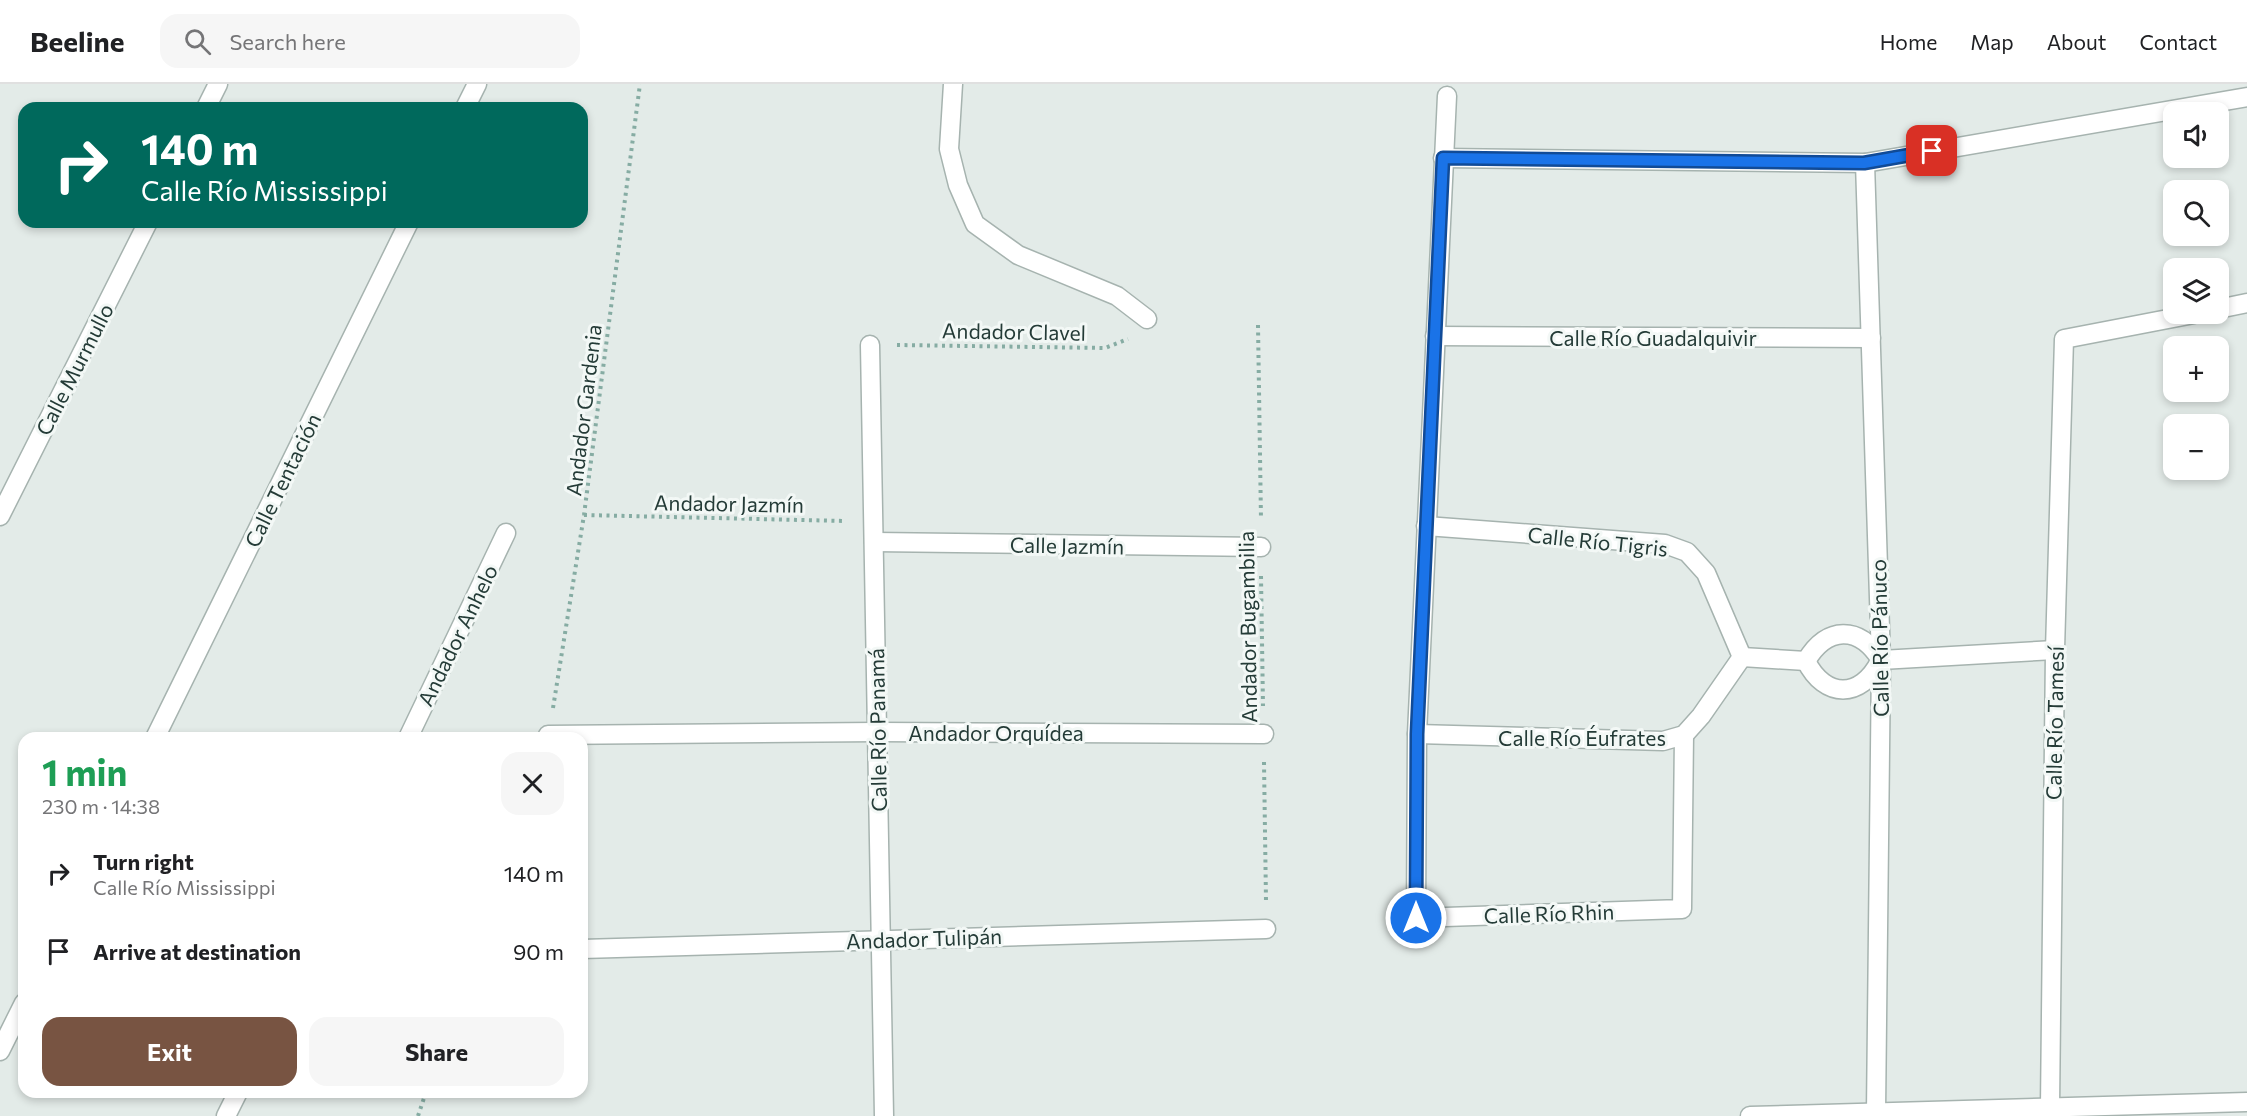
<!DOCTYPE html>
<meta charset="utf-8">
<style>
:root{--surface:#fff;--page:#f6f6f6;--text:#202124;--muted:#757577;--line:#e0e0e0;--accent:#785442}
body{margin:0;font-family:Commissioner,sans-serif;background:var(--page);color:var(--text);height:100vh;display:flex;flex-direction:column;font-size:22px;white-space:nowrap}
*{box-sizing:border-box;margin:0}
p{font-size:20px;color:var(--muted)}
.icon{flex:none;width:33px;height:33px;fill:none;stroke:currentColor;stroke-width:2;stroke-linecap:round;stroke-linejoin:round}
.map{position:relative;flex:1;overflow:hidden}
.drawer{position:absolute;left:18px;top:648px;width:570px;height:366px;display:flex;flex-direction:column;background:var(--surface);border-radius:18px;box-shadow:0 3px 9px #0003}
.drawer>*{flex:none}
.banner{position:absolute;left:18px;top:18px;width:570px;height:126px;border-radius:18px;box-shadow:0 3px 9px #0003;background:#00695c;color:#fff;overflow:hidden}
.fabs{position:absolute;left:2163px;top:18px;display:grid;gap:12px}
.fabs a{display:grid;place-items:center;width:66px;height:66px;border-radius:12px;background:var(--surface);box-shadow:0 3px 9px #0003;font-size:30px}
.pin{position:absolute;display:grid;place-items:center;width:51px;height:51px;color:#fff;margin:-26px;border-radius:12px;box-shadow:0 3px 9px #0006}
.me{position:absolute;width:66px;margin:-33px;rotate:0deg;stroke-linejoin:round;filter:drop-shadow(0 0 4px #0008)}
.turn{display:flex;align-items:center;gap:21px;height:126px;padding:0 24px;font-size:27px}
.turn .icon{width:78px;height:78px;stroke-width:2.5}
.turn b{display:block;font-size:42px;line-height:51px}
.round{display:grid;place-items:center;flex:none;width:63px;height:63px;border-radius:18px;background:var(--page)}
.headline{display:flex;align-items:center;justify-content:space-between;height:102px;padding:0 24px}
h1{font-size:36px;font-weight:700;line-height:45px;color:#1e9e55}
.action{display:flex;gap:12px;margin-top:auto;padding:12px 24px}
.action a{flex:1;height:69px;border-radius:18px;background:var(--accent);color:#fff;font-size:24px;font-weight:700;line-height:69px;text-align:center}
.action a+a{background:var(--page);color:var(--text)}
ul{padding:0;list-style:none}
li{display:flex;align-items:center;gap:18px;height:78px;padding:0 24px}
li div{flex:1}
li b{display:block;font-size:22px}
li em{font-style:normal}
header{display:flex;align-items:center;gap:36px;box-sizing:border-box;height:84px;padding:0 30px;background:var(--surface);border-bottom:2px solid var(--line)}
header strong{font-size:28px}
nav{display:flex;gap:33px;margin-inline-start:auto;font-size:21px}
.search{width:420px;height:54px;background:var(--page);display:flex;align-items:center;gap:15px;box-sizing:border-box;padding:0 21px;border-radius:18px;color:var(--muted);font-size:22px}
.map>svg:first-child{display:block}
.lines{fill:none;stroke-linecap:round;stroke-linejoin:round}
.minor-casing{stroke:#a6b3af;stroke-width:21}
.path{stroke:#86aca3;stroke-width:4;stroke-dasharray:3 4.5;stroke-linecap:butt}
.minor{stroke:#fff;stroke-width:18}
.route-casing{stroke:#114b97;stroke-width:15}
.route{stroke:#1a73e8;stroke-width:10}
.labels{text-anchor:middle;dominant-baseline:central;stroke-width:6;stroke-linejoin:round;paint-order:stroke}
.street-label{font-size:21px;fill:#243b37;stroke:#f3f8f6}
</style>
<header>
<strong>Beeline</strong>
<div class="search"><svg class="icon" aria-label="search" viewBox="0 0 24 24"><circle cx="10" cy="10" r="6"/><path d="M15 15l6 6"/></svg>Search here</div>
<nav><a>Home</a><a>Map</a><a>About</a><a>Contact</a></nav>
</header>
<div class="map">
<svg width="2247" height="1032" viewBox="0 0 2247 1032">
<rect width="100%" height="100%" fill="#e3ebe8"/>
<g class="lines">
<defs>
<g id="minor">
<polyline points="953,0 949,65 958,101 975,140 1018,171 1117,212 1147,235"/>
<polyline points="1447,12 1417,650 1416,834 1682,825 1684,651"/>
<polyline points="206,24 218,0"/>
<polyline points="465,24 477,0"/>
<polyline points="1443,74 1865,79 2247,13"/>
<polyline points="1865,79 1881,576 1876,1028"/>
<polyline points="2218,225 2247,219"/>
<polyline points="1435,252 1871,254"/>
<polyline points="870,261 884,1032"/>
<polyline points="0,432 148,138"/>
<polyline points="1426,442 1665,460 1687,468 1706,489 1742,573"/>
<polyline points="874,458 1261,463"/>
<polyline points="1742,573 1806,577"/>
<polyline points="1881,576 2055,566"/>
<path d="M1806,577C1825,615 1861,615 1880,577"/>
<path d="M1806,577C1827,542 1859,541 1881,576"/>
<polyline points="1417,650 1663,657 1684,651 1701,632 1742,573"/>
<polyline points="548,651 877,648 1264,650"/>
<polyline points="155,654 409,138"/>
<polyline points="408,654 506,449"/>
<polyline points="582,865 1266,845"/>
<polyline points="0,967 24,919"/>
<polyline points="2050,1023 2055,566 2064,255 2194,230"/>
<polyline points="226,1032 238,1008"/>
<polyline points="1750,1032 2247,1018"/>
</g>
</defs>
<use href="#minor" class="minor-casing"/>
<g class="path">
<polyline points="1258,241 1261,436"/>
<polyline points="897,261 1105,264 1128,255"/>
<polyline points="584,431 845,437"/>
<polyline points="1261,492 1263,622"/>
<polyline points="553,624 584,431 640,0"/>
<polyline points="1264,678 1266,817"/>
<polyline points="418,1032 426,1008"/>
</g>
<use href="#minor" class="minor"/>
</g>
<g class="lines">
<defs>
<polyline id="route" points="1416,834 1417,650 1443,74 1864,79 1932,67"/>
</defs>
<use href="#route" class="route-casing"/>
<use href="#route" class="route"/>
</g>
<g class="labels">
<g class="street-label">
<text transform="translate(1014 247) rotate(1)">Andador Clavel</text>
<text x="1653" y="253">Calle Río Guadalquivir</text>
<text transform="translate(74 285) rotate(-63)">Calle Murmullo</text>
<text transform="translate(583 326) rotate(-83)">Andador Gardenia</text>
<text transform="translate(282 396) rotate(-64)">Calle Tentación</text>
<text transform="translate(729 419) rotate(1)">Andador Jazmín</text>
<text transform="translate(1598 457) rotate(6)">Calle Río Tigris</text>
<text transform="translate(1067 461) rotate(1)">Calle Jazmín</text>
<text transform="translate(1247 543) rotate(-91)">Andador Bugambilia</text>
<text transform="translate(457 551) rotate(-64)">Andador Anhelo</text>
<text transform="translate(1879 554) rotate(-91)">Calle Río Pánuco</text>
<text transform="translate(2054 639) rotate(-89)">Calle Río Tamesí</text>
<text transform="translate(877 646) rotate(-91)">Calle Río Panamá</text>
<text x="996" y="648">Andador Orquídea</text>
<text x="1582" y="653">Calle Río Éufrates</text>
<text transform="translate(1549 829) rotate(-2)">Calle Río Rhin</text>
<text transform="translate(924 854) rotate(-2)">Andador Tulipán</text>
</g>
</g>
</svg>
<div class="fabs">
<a><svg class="icon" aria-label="sound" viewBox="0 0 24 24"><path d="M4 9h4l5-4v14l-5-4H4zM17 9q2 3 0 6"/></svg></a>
<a><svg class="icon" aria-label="search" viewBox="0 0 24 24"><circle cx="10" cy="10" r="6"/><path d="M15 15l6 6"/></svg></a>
<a><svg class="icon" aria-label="layers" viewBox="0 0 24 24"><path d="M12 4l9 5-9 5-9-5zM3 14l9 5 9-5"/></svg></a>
<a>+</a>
<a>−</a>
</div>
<div class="pin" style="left:1932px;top:67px;background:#d93025"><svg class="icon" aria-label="arrive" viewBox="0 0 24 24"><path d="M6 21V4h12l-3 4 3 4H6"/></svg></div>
<svg class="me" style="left:1416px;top:834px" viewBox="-20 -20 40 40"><circle r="17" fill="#1a73e8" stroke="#fff" stroke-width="3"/><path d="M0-11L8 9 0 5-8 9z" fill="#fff"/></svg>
<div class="banner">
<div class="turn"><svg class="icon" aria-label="right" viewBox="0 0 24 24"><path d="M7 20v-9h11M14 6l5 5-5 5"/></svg><div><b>140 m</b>Calle Río Mississippi</div></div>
</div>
<section class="drawer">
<div class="headline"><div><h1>1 min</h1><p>230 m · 14:38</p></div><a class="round"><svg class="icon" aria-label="close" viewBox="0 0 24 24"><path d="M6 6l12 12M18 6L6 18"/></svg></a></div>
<ul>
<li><svg class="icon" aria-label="right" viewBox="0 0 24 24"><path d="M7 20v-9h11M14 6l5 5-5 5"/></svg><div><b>Turn right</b><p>Calle Río Mississippi</p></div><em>140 m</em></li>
<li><svg class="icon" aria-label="arrive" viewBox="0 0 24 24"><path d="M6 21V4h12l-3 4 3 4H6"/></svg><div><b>Arrive at destination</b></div><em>90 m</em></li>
</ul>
<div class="action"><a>Exit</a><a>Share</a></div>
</section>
</div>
